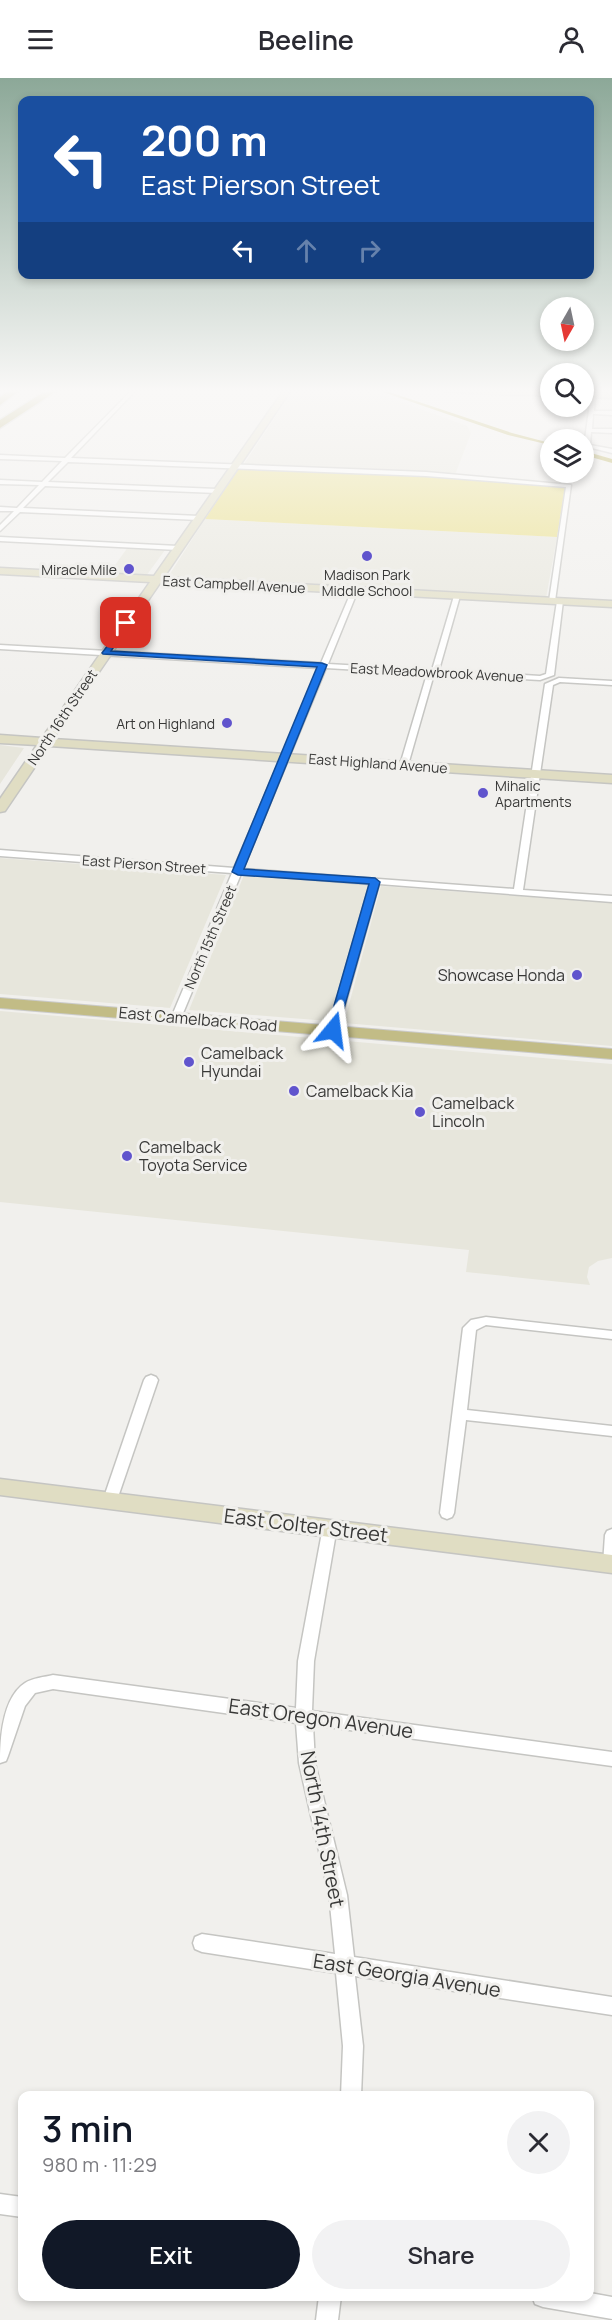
<!DOCTYPE html>
<meta charset="utf-8">
<style>
:root{--surface:#fff;--page:#f2f2f3;--text:#2b2b33;--muted:#7c7c81;--accent:#111827}
body{margin:0;font-family:Manrope,sans-serif;background:var(--page);color:var(--text);height:100vh;display:flex;flex-direction:column;font-size:22px;white-space:nowrap}
*{box-sizing:border-box;margin:0}
p{font-size:20px;color:var(--muted)}
.icon{flex:none;width:33px;height:33px;fill:none;stroke:currentColor;stroke-width:2;stroke-linecap:round;stroke-linejoin:round}
.map{position:relative;flex:1;overflow:hidden}
.panel{position:absolute;left:18px;top:2013px;width:576px;height:210px;display:flex;flex-direction:column;background:var(--surface);border-radius:12px;box-shadow:0 3px 9px #0003}
.panel>*{flex:none}
.hud{position:absolute;left:18px;top:18px;width:576px;height:183px;border-radius:12px;box-shadow:0 3px 9px #0003;background:#1a4fa0;color:#fff;overflow:hidden}
.needle{width:39px;rotate:189deg}
.buttons{position:absolute;left:540px;top:219px;display:grid;gap:12px}
.buttons a{display:grid;place-items:center;width:54px;height:54px;border-radius:50%;background:var(--surface);box-shadow:0 3px 9px #0003;font-size:30px}
.pin{position:absolute;display:grid;place-items:center;width:51px;height:51px;color:#fff;margin:-26px;border-radius:12px;box-shadow:0 3px 9px #0006}
.me{position:absolute;width:66px;margin:-33px;rotate:16deg;stroke-linejoin:round;filter:drop-shadow(0 0 4px #0008)}
.turn{display:flex;align-items:center;gap:21px;height:126px;padding:0 24px;font-size:27px}
.turn .icon{width:78px;height:78px;stroke-width:2.5}
.turn b{display:block;font-size:42px;line-height:51px}
.lanes{display:flex;align-items:center;height:57px;padding:0 24px;background:#0003;justify-content:center;gap:30px;direction:ltr}
.lanes .off{opacity:.35}
.round{display:grid;place-items:center;flex:none;width:63px;height:63px;border-radius:32px;background:var(--page)}
.overview{display:flex;align-items:center;justify-content:space-between;height:102px;padding:0 24px}
h1{font-size:36px;font-weight:600;line-height:45px;color:var(--accent)}
.cta{display:flex;gap:12px;margin-top:auto;padding:12px 24px}
.cta a{flex:1;height:69px;border-radius:36px;background:var(--accent);color:#fff;font-size:24px;font-weight:600;line-height:69px;text-align:center}
.cta a+a{background:var(--page);color:var(--text)}
header{display:flex;justify-content:space-between;align-items:center;height:78px;padding:0 24px;background:var(--surface);font-size:27px;font-weight:600}
.map>svg:first-child{display:block}
.built{fill:#e7e6dc}
.green{fill:#e8dd7c}
.lines{fill:none;stroke-linecap:round;stroke-linejoin:round}
.canal{fill:#a39621;fill-rule:evenodd}
.street-casing{stroke:#c5c5c2;stroke-width:3}
.secondary-casing{stroke:#c5c5c2;stroke-width:3}
.primary-casing{stroke:#cbcbcb;stroke-width:2}
.highway-casing{stroke:#cbcbcb;stroke-width:3}
.street{fill:#fff;fill-rule:evenodd}
.secondary{fill:#e0ddc3;fill-rule:evenodd}
.primary{fill:#c2bc86;fill-rule:evenodd}
.highway{fill:#998f36;fill-rule:evenodd}
.route{fill:#1a73e8;stroke:#114b97;stroke-width:1.5}
.poi-dot{fill:#6054cd;stroke:#f1f0ed;stroke-width:2}
.labels{text-anchor:middle;dominant-baseline:central;stroke-width:6;stroke-linejoin:round;paint-order:stroke}
.far-poi-label{font-size:14px;fill:#383837;stroke:#f1f0ed;text-anchor:end}
.far-street-label{font-size:14px;fill:#383837;stroke:#f1f0ed}
.poi-label{font-size:16px;fill:#383837;stroke:#f1f0ed;text-anchor:start}
.street-label{font-size:16px;fill:#383837;stroke:#f1f0ed}
.near-street-label{font-size:20px;fill:#383837;stroke:#f1f0ed}
</style>
<header><svg class="icon" aria-label="menu" viewBox="0 0 24 24"><path d="M4 6h16M4 12h16M4 18h16"/></svg>Beeline<svg class="icon" aria-label="person" viewBox="0 0 24 24"><circle cx="12" cy="8" r="4"/><path d="M4 21q1-7 8-7t8 7"/></svg></header>
<div class="map">
<svg width="612" height="2242" viewBox="0 0 612 2242">
<rect width="100%" height="100%" fill="#f1f0ed"/>
<g class="built">
<polygon points="293,312 368,312 467,348 471,355 455,397 244,386"/>
<polygon points="205,441 557,459 546,520 168,499"/>
<polygon points="128,469 165,471 165,472 146,498 108,497"/>
<polygon points="0,667 24,670 0,706"/>
<polygon points="0,780 226,797 170,930 0,916"/>
<polygon points="244,797 369,806 329,943 189,932"/>
<polygon points="381,808 612,825 612,968 344,945"/>
<polygon points="0,933 612,986 612,1180 598,1183 589,1189 587,1199 590,1207 466,1194 469,1172 0,1124"/>
</g>
<polygon class="green" points="239,390 426,398 558,407 565,410 557,459 205,441"/>
<g class="lines">
<g class="canal">
<polygon points="377,312 383,312 512,355 550,365 550,367 508,357"/>
<polygon points="584,373 612,381 612,385 584,377"/>
</g>
<defs>
<g id="street">
<polygon points="132,312 136,312 71,380 426,394 571,407 555,523 552,525 549,523 566,409 426,398 68,384 48,404 217,411 220,413 217,415 45,408 23,430 199,438 202,440 199,442 20,434 0,453 0,447 14,433 0,433 0,429 17,430 39,407 0,406 0,402 42,404 62,383 0,381 0,377 65,380"/>
<polygon points="593,317 595,318 594,333 612,333 612,337 593,336 592,351 612,351 612,355 591,354 590,367 612,371 612,375 584,368 591,318"/>
<polygon points="0,459 178,468 181,470 178,472 0,463"/>
<polygon points="355,510 358,512 328,586 432,592 454,518 457,516 460,518 439,592 540,598 546,596 557,523 560,521 563,523 554,597 540,602 434,596 408,687 404,689 400,687 427,596 326,590 243,791 514,811 545,606 559,600 612,603 612,607 560,604 553,607 523,812 612,818 612,824 379,806 338,952 333,955 328,952 370,806 241,796 181,940 176,943 172,942 171,940 232,795 0,778 0,772 234,790 319,590 0,571 0,567 321,585 352,512"/>
<polygon points="486,1239 612,1253 612,1261 486,1247 476,1252 467,1332 612,1348 612,1358 466,1342 454,1435 452,1439 447,1441 442,1439 440,1435 463,1250 471,1242"/>
<polygon points="151,1297 156,1299 158,1302 117,1422 115,1426 110,1427 105,1426 103,1422 144,1302 146,1299"/>
<path d="M330,1443L335,1445L337,1449L314,1583L312,1633L612,1674V1688L313,1647L315,1685L347,1817L354,1879L612,1919V1937L355,1898L363,1968L361,2018H341L343,1968L336,1895L202,1874L195,1871L193,1865L195,1859L202,1856L335,1876L329,1817L299,1685L296,1645L53,1611L35,1615L25,1628L8,1678L6,1683L0,1685C0,1661 2,1620 25,1605C32,1600 45,1599 53,1597L296,1630L298,1583L323,1449L325,1445Z"/>
<polygon points="612,1451 612,1492 606,1490 603,1486 605,1457 607,1453"/>
<polygon points="0,2116 22,2119 22,2139 0,2136"/>
<polygon points="590,2215 612,2219 612,2241 543,2229 535,2226 532,2218 590,2218"/>
<polygon points="319,2218 341,2218 338,2242 316,2242"/>
</g>
<g id="secondary">
<polygon points="284,312 291,312 164,499 612,523 612,529 160,505 53,661 612,697 612,705 49,668 5,733 0,734 0,721 37,667 0,665 0,657 42,660 150,504 0,496 0,490 154,498"/>
<polygon points="443,312 550,314 550,318 446,314"/>
<polygon points="584,315 612,316 612,320 584,319"/>
<polygon points="0,1401 612,1477 612,1495 0,1417"/>
</g>
<polygon id="primary" points="0,920 612,971 612,981 0,930"/>
<g id="highway">
<polygon points="9,312 20,312 0,327 0,319"/>
<polygon points="47,312 58,312 0,350 0,342"/>
</g>
</defs>
<use href="#street" class="street-casing"/>
<use href="#secondary" class="secondary-casing"/>
<use href="#primary" class="primary-casing"/>
<use href="#highway" class="highway-casing"/>
<use href="#street" class="street"/>
<use href="#secondary" class="secondary"/>
<use href="#primary" class="primary"/>
<use href="#highway" class="highway"/>
</g>
<linearGradient id="sky" x2="0" y2="1"><stop stop-color="#8ca898"/><stop offset="0.5" stop-color="#f9f8f7"/><stop offset="1" stop-color="#f9f8f7" stop-opacity="0"/></linearGradient>
<rect width="612" height="626" fill="url(#sky)"/>
<polygon class="route" points="126,543 130,545 111,573 322,585 327,587 244,791 375,800 380,804 337,955 333,956 327,952 369,806 238,797 232,794 317,589 103,576 102,575"/>
<g class="poi-dot">
<circle cx="367" cy="478" r="6"/>
<circle cx="129" cy="491" r="6"/>
<circle cx="227" cy="645" r="6"/>
<circle cx="483" cy="715" r="6"/>
<circle cx="577" cy="897" r="6"/>
<circle cx="189" cy="984" r="6"/>
<circle cx="294" cy="1013" r="6"/>
<circle cx="420" cy="1034" r="6"/>
<circle cx="127" cy="1078" r="6"/>
</g>
<g class="labels">
<g class="far-poi-label">
<text x="117" y="491">Miracle Mile</text>
<text x="367" y="496" text-anchor="middle">Madison Park<tspan x="367" dy="16">Middle School</tspan></text>
<text x="215" y="645">Art on Highland</text>
<text x="495" y="707" text-anchor="start">Mihalic<tspan x="495" dy="16">Apartments</tspan></text>
</g>
<g class="far-street-label">
<text transform="translate(234 506) rotate(3)">East Campbell Avenue</text>
<text transform="translate(437 594) rotate(3)">East Meadowbrook Avenue</text>
<text transform="translate(62 639) rotate(-56)">North 16th Street</text>
<text transform="translate(378 685) rotate(4)">East Highland Avenue</text>
<text transform="translate(144 786) rotate(4)">East Pierson Street</text>
<text transform="translate(210 859) rotate(-67)">North 15th Street</text>
</g>
<g class="poi-label">
<text x="565" y="897" text-anchor="end">Showcase Honda</text>
<text x="201" y="975">Camelback<tspan x="201" dy="18">Hyundai</tspan></text>
<text x="306" y="1013">Camelback Kia</text>
<text x="432" y="1025">Camelback<tspan x="432" dy="18">Lincoln</tspan></text>
<text x="139" y="1069">Camelback<tspan x="139" dy="18">Toyota Service</tspan></text>
</g>
<g class="street-label">
<text transform="translate(198 941) rotate(5)">East Camelback Road</text>
</g>
<g class="near-street-label">
<text transform="translate(306 1447) rotate(7)">East Colter Street</text>
<text transform="translate(321 1640) rotate(8)">East Oregon Avenue</text>
<text transform="translate(323 1751) rotate(79)">North 14th Street</text>
<text transform="translate(407 1897) rotate(9)">East Georgia Avenue</text>
</g>
</g>
</svg>
<div class="buttons">
<a><svg class="needle" viewBox="-14 -14 28 28"><path d="M0-13l5 13h-10z" fill="#e53935"/><path d="M0 13l5-13h-10z" fill="#7c7c81"/></svg></a>
<a><svg class="icon" aria-label="search" viewBox="0 0 24 24"><circle cx="10" cy="10" r="6"/><path d="M15 15l6 6"/></svg></a>
<a><svg class="icon" aria-label="layers" viewBox="0 0 24 24"><path d="M12 4l9 5-9 5-9-5zM3 14l9 5 9-5"/></svg></a>
</div>
<div class="pin" style="left:126px;top:545px;background:#d93025"><svg class="icon" aria-label="arrive" viewBox="0 0 24 24"><path d="M6 21V4h12l-3 4 3 4H6"/></svg></div>
<svg class="me" style="left:333px;top:952px" viewBox="-20 -20 40 40"><path d="M0-17L14 15 0 8-14 15z" fill="#1a73e8" stroke="#fff" stroke-width="4"/></svg>
<div class="hud">
<div class="turn"><svg class="icon" aria-label="left" viewBox="0 0 24 24"><path d="M17 20v-9H6M10 6l-5 5 5 5"/></svg><div><b>200 m</b>East Pierson Street</div></div>
<div class="lanes"><svg class="icon" aria-label="left" viewBox="0 0 24 24"><path d="M17 20v-9H6M10 6l-5 5 5 5"/></svg><svg class="icon off" aria-label="ahead" viewBox="0 0 24 24"><path d="M12 20V5M6 11l6-6 6 6"/></svg><svg class="icon off" aria-label="right" viewBox="0 0 24 24"><path d="M7 20v-9h11M14 6l5 5-5 5"/></svg></div>
</div>
<section class="panel">
<div class="overview"><div><h1>3 min</h1><p>980 m · 11:29</p></div><a class="round"><svg class="icon" aria-label="close" viewBox="0 0 24 24"><path d="M6 6l12 12M18 6L6 18"/></svg></a></div>
<div class="cta"><a>Exit</a><a>Share</a></div>
</section>
</div>
